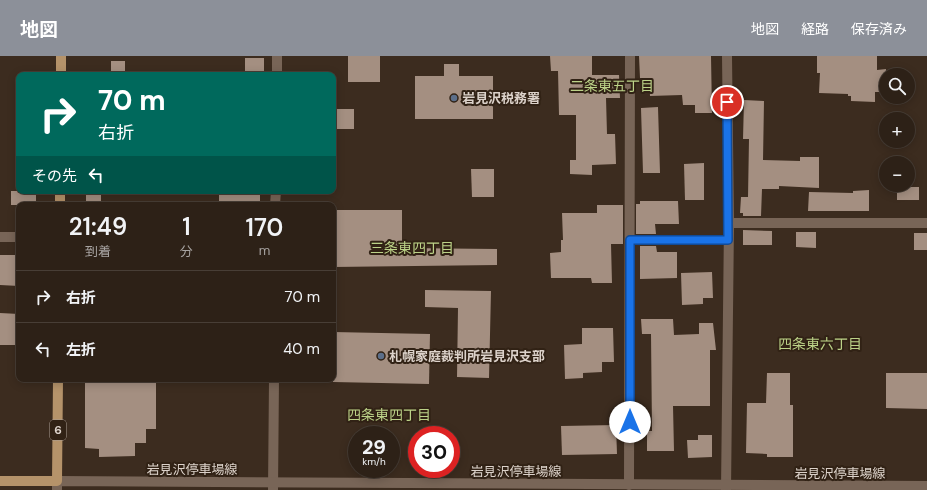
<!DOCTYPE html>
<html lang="ja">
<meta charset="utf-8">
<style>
:root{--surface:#2d2117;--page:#352920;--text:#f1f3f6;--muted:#a7a3a1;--line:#483e36;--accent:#8c9099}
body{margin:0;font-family:"DM Sans","Noto Sans JP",sans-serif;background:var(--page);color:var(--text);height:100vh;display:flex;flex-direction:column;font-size:15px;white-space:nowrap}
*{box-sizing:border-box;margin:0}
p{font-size:13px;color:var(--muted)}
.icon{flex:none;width:22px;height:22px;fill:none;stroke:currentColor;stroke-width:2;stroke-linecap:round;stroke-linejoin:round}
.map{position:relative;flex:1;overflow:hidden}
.side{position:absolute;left:16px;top:146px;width:320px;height:180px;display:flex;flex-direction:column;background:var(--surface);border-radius:8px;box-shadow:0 2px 10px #0003,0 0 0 1px var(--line)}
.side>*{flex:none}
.guide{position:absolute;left:16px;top:16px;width:320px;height:122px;border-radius:8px;box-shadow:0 2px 10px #0003,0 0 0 1px var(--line);background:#00695c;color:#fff;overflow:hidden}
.tools{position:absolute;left:879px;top:12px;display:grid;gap:8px}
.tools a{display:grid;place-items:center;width:36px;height:36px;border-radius:50%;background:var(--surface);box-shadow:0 2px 10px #0003,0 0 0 1px var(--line);font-size:20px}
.speed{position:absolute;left:348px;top:370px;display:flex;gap:8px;font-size:20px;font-weight:700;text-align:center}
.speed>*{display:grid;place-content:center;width:52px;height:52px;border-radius:50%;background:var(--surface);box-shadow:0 2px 10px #0003,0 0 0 1px var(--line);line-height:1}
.speed small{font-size:10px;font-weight:400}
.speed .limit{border:6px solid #d22;background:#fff;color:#111}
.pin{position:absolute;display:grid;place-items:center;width:34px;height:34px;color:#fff;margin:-17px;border:2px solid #fff;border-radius:50%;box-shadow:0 1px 4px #0007}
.me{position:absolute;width:44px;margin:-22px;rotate:0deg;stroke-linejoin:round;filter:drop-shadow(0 0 3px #0008)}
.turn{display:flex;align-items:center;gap:14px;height:84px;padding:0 16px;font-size:18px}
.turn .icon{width:52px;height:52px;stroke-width:2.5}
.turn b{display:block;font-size:28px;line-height:34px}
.then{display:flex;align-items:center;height:38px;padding:0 16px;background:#0003;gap:8px;font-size:15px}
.eta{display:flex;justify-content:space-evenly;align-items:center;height:68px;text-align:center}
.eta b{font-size:24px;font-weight:600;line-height:28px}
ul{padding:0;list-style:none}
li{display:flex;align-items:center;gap:12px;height:52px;padding:0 16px;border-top:1px solid var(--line)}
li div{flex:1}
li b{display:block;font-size:15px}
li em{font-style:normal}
header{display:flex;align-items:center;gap:24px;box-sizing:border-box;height:56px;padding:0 20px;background:var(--accent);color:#fff}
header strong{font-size:19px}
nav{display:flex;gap:22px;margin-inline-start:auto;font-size:14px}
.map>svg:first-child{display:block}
.building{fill:#a48f81}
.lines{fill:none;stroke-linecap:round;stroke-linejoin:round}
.street{stroke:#786557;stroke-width:10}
.secondary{stroke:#786557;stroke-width:10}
.primary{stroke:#b5936a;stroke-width:10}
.route-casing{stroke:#114b97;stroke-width:10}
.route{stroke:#1a73e8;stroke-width:7}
.service-dot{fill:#5c6f8a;stroke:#312215;stroke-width:1.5}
.labels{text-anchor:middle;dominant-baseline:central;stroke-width:4;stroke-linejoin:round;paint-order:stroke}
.shield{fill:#312215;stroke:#a99d94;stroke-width:1}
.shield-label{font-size:12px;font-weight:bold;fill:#dcd2ca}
.poi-label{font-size:13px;font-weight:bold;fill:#dcd2ca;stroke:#312215;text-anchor:start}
.street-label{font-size:13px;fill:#dcd2ca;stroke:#312215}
.neighbourhood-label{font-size:14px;fill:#bcd288;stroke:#312215}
</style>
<header>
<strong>地図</strong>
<nav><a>地図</a><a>経路</a><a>保存済み</a></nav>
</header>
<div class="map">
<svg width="927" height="434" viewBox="0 0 927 434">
<rect width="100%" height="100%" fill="#3c2c1f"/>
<g class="building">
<rect x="348" y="0" width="32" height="26"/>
<polygon points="550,0 592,0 592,19 619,19 620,42 606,42 607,78 615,78 616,108 592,109 592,119 570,118 570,104 576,104 576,59 559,59 558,15 551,15"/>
<polygon points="639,0 711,0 712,57 695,57 695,49 683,49 682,39 650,40 649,22 640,22"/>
<polygon points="817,0 877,0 877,14 886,13 886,36 875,36 875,46 851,45 851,40 848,40 848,38 819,37 820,17 817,17"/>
<rect x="245" y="2" width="19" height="17"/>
<rect x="111" y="5" width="14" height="14"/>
<polygon points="444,8 459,8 459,20 493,20 493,63 415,63 415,20 444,20"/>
<polygon points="744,44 764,45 763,104 800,105 800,101 819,101 819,132 779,130 779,133 762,133 761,160 743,160 743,157 740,157 741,141 748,141 749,83 743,83"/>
<polygon points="658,51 660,117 643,117 641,52"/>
<rect x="333" y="53" width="21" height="20"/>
<polygon points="704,107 704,144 685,144 684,108"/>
<polygon points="471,113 494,113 494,141 472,141"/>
<rect x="897" y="131" width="22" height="13"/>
<polygon points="869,134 869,155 808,155 809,136 853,137 853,135"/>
<rect x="11" y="135" width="25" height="14"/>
<rect x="86" y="135" width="15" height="14"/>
<rect x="219" y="135" width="41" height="14"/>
<polygon points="640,145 678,145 679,168 655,168 656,178 636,178 636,148 640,148"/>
<polygon points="597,149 623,149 623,188 611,188 612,227 592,227 591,222 551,222 550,197 561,196 561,184 563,184 562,157 597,157"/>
<polygon points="333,154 402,154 402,192 497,193 497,209 333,211"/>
<polygon points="743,174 772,175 772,189 743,189"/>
<polygon points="796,176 816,176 816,192 796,191"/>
<rect x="914" y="177" width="13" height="17"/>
<polygon points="640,190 656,190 657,196 677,196 677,222 640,223"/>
<polygon points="0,199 19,199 19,230 0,229"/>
<polygon points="712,216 713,242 703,242 703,248 682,249 681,217"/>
<polygon points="425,234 491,235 489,322 457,321 458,252 425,251"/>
<polygon points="0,257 19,258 19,289 0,289"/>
<polygon points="641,263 673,263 674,279 699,278 699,267 713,267 716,294 710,294 710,350 673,350 674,395 647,395 647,375 652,375 651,278 642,278"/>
<polygon points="582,272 613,272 614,306 602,306 602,316 583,317 583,322 565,323 564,289 582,288"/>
<polygon points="333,276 430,278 429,328 333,326"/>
<polygon points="767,317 790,317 790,349 793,349 793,401 767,401 767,398 746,397 747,347 766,347"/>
<polygon points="886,317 927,317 927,353 886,352"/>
<polygon points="85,323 156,323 156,373 146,373 146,387 135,387 135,400 99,401 99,393 85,392"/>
<polygon points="616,369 617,398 562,399 561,370"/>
<polygon points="698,379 712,379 712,401 688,402 687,384 698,384"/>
</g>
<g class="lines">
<g class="street">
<polyline points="277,19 277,0"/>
<polyline points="275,149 276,135"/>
<polyline points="729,167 927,167"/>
<polyline points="630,184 728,184"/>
<polyline points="629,429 630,0"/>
<polyline points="273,434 274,323"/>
<polyline points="726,434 729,167 727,0"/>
</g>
<g class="secondary">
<polyline points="0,181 19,181"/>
<polyline points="57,434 57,425 927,430"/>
</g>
<g class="primary">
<polyline points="61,19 61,0"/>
<polyline points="60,149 60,135"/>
<polyline points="0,425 57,425 58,323"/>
</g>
</g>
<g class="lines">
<defs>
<polyline id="route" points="630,366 630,184 728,184 727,46"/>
</defs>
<use href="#route" class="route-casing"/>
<use href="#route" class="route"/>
</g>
<g class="service-dot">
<circle cx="454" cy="42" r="4"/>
<circle cx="381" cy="300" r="4"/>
</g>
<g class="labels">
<rect class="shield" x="50" y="364" width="16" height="20" rx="3"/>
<g class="shield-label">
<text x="58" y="374">6</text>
</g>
<g class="poi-label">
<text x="462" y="42">岩見沢税務署</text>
<text x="389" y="300">札幌家庭裁判所岩見沢支部</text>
</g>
<g class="street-label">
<text x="192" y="413">岩見沢停車場線</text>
<text x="516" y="415">岩見沢停車場線</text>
<text x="840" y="417">岩見沢停車場線</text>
</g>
<g class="neighbourhood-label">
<text x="612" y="30">二条東五丁目</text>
<text x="412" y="192">三条東四丁目</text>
<text x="820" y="288">四条東六丁目</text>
<text x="389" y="359">四条東四丁目</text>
</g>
</g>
</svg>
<div class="tools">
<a><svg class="icon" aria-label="search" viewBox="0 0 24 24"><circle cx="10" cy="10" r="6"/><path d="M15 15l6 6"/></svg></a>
<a>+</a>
<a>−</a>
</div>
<div class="speed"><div>29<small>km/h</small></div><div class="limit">30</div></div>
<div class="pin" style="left:727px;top:46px;background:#d93025"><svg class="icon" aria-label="arrive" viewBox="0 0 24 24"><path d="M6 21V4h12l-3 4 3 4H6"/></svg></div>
<svg class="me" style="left:630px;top:366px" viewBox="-20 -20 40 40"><circle r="19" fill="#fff"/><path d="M0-13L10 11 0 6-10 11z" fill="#1a73e8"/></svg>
<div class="guide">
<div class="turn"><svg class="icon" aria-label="right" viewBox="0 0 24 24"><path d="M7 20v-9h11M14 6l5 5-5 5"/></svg><div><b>70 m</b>右折</div></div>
<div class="then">その先<svg class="icon" aria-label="left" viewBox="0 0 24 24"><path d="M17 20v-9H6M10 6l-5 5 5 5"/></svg></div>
</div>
<section class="side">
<div class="eta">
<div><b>21:49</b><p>到着</p></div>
<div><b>1</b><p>分</p></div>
<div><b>170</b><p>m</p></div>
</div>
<ul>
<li><svg class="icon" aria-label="right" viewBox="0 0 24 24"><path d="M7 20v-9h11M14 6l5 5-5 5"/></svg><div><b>右折</b></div><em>70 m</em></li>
<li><svg class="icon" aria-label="left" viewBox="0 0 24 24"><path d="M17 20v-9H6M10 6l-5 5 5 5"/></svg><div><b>左折</b></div><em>40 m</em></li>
</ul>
</section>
</div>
